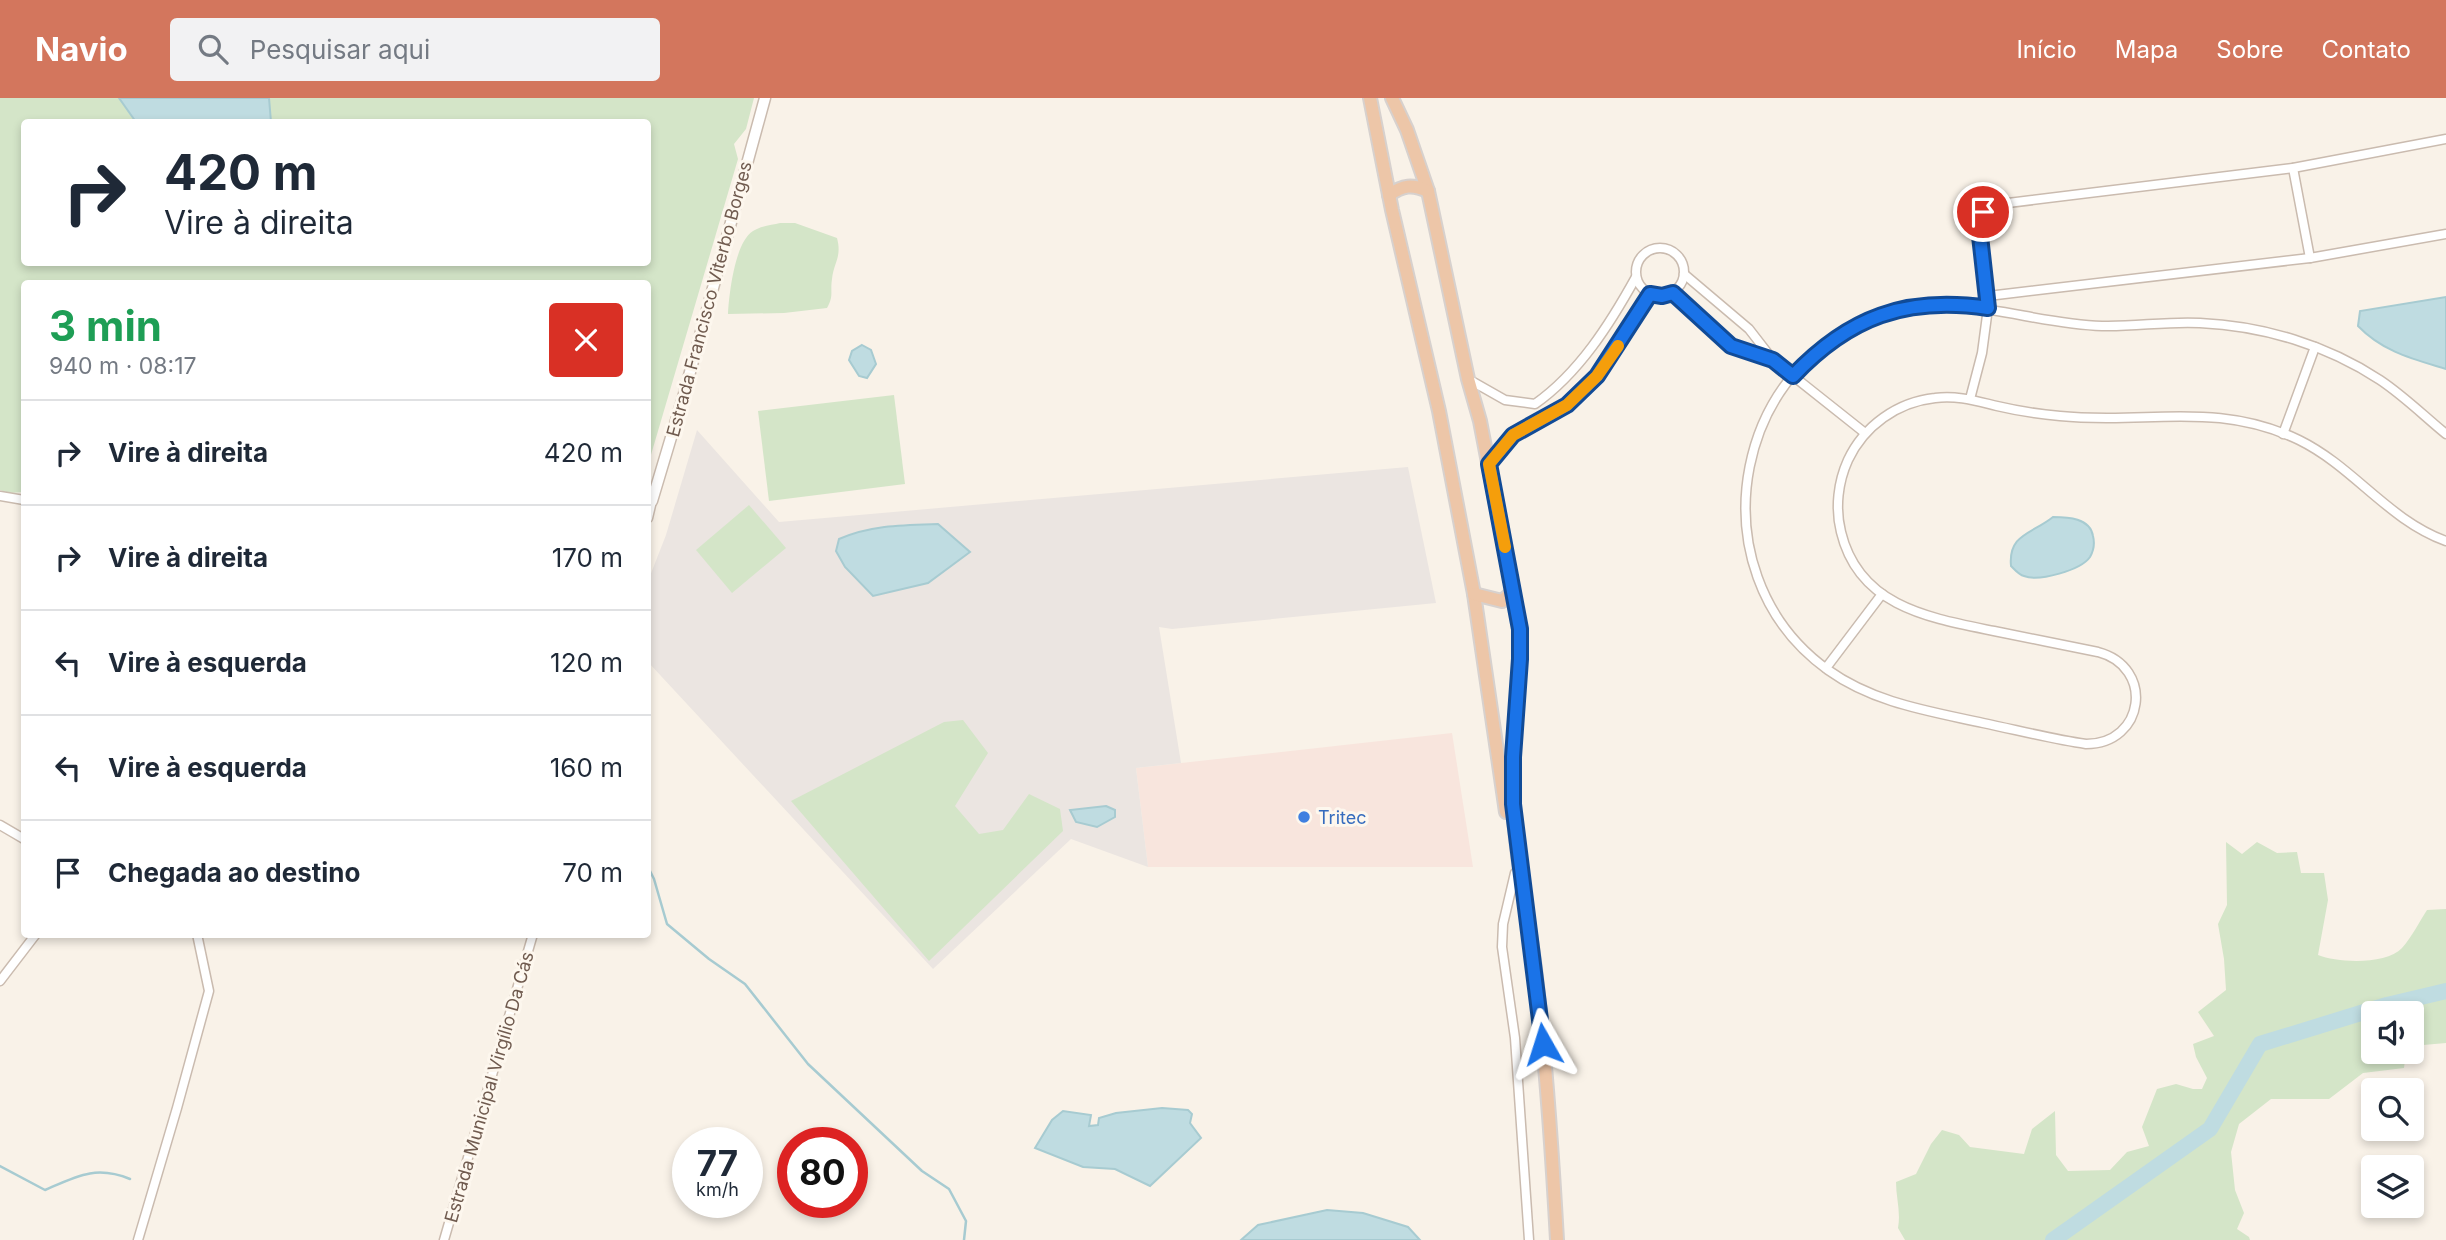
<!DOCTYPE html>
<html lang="pt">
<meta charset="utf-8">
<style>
:root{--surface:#fff;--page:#f2f2f3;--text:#1f2937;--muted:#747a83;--line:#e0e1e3;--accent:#d3765d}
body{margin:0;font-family:Inter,sans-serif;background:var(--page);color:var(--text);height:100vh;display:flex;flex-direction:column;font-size:26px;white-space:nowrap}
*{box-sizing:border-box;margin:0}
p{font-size:23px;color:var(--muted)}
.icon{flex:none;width:38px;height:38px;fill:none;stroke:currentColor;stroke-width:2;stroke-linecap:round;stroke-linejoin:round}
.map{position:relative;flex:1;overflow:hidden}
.side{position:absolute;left:21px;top:182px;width:630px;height:658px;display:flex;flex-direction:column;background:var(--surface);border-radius:7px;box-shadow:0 4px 10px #0003}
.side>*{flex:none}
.banner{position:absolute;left:21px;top:21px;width:630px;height:147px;border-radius:7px;box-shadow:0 4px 10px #0003;background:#fff;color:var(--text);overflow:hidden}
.controls{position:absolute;left:2361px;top:903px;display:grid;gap:14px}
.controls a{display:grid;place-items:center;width:63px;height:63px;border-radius:7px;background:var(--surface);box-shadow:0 4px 10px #0003;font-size:35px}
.speed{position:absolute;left:672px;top:1029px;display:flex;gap:14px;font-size:35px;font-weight:700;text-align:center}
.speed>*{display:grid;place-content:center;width:91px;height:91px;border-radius:50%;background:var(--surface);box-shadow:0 4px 10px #0003;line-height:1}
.speed small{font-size:18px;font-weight:400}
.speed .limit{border:10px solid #d22;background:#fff;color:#111}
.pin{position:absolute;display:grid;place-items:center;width:60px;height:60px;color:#fff;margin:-30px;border:4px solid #fff;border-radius:50%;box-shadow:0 2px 7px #0007}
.me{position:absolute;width:77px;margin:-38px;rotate:354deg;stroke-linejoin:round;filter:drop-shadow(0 0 5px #0008)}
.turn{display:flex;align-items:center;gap:24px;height:147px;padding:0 28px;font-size:32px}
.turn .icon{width:91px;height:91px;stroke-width:2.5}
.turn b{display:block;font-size:49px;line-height:60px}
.round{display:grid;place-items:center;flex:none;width:74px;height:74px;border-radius:7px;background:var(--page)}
.summary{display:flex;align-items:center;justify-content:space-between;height:119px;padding:0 28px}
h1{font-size:42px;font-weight:700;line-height:52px;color:#1e9e55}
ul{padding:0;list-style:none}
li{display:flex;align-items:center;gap:21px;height:105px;padding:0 28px;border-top:2px solid var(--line)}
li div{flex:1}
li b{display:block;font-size:26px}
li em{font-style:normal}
header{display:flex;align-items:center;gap:42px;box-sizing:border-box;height:98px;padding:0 35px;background:var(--accent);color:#fff}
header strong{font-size:33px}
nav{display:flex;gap:38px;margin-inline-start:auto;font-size:24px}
.search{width:490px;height:63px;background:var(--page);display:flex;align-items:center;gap:18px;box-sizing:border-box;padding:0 24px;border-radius:7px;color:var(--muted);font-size:26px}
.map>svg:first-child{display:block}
.commercial{fill:#f8e5dd}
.industrial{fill:#ebe5e1}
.green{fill:#d4e5c8;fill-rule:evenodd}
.water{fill:#bfdce1;stroke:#a7cbd1;stroke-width:2}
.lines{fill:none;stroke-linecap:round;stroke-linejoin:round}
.stream{stroke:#a7cbd1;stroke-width:2.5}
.river{stroke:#bfdce1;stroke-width:16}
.minor-casing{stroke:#cabbaf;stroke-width:11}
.tertiary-casing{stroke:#cabbaf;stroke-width:13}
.trunk-casing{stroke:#d7d1ce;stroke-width:16}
.minor{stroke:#fff;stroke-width:8}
.tertiary{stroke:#fff;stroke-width:10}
.trunk{stroke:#edc6a8;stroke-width:12}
.route-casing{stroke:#114b97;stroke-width:18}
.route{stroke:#1a73e8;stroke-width:12}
.slow{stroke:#f59e0b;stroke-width:12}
.shop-dot{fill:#3f7fe0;stroke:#fdf7ee;stroke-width:2.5}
.labels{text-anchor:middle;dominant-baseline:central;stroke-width:6;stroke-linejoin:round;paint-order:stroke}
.street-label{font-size:18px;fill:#705b4f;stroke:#fdf7ee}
.shop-label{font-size:18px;fill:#366cbe;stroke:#fdf7ee;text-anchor:start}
</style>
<header>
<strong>Navio</strong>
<div class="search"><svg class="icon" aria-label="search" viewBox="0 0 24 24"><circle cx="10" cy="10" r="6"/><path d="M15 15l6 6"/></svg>Pesquisar aqui</div>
<nav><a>Início</a><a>Mapa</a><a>Sobre</a><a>Contato</a></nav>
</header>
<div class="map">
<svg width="2446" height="1142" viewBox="0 0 2446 1142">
<rect width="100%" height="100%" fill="#f9f2e8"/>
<polygon class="commercial" points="1452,635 1473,769 1148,769 1136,670"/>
<polygon class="industrial" points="697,332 779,424 1408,369 1436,505 1172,531 1159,529 1181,665 1136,670 1148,769 1071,741 933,871 648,564 648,483 666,437"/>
<g class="green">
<path d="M0,0H754L746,31L734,46L738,61L648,367V186H24V394L9,395L0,392ZM24,24H648V164H24Z"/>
<path d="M780,125H795L837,140C842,159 834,164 832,181C830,195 834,197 827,210L784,215L728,216C729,196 735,144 753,133C760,128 772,127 780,125Z"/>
<polygon points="894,297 905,386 769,403 758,313"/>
<polygon points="749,407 786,450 732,495 696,452"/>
<polygon points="963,622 988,655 955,708 979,736 1003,732 1029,696 1060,711 1063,733 929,863 791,703 944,624"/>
<path d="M2226,744L2242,756L2257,744L2277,755L2297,754L2301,775H2324L2328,802L2318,857C2338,865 2386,867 2402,850C2412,839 2419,824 2427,812L2446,811V945L2412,948V915H2373V954H2406L2404,970L2363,975L2329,1001H2271L2239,1026L2231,1054L2235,1092L2244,1115L2237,1131L2249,1139L2250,1142H1905L1898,1130C1901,1114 1896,1100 1896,1084L1916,1076L1931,1046L1942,1032L1959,1037L1970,1049L2024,1056L2032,1031L2055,1013L2056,1057L2068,1073L2110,1072L2127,1054L2149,1048L2142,1029L2157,991L2176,986L2193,991H2202L2207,980L2196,959L2193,946L2214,938L2198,914L2226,892L2224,861L2218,826L2227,807Z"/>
</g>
<g class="water">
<polygon points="119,0 269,0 271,24 136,24"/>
<path d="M2446,199V271C2413,261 2383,254 2358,228L2360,213Z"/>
<polygon points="862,247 871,252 876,266 867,280 859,278 849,262 852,253"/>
<path d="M2053,419C2068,419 2090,420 2093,438C2095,446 2094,452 2090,459C2081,472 2039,484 2024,478C2019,477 2015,472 2011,468C2008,436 2032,436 2053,419Z"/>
<path d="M938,426L970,454L928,485L873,498L845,469L836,453L839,441C871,427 903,427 938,426Z"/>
<polygon points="1106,708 1115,712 1115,719 1097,729 1076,724 1070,712"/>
<polygon points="1162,1010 1188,1012 1192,1016 1190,1025 1201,1040 1150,1088 1115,1071 1083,1069 1035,1050 1052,1022 1063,1013 1091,1017 1089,1028 1098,1027 1099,1020 1116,1015"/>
<polygon points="1327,1112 1363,1115 1408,1129 1420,1142 1241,1142 1258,1127"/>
</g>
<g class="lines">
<g class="stream">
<polyline points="648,769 654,781 667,826 709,861 745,886 808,966 922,1073 949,1091 966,1123 964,1142"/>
<path d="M0,1068L45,1092C77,1078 96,1067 130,1081"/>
</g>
<polyline class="river" points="2053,1142 2210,1031 2260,946 2387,907 2446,893"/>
<defs>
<g id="minor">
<polyline points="2293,70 2310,160"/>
<circle cx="1660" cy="174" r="24"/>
<polyline points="1684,176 1749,231 1773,262 1865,335"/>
<polyline points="1673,195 1731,248 1773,262"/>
<polyline points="1988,198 2310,160 2446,136"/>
<path d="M1468,281L1505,302L1535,306C1579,275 1610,226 1636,179"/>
<polyline points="1970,301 1982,255 1988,210 1979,125 1983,113 1992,107 2293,70 2446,41"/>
<polyline points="2283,336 2315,249"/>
<path d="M2446,336C2424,318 2404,298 2380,282C2327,247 2264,228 2200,225C2167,223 2135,229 2102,228C2033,226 1968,197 1900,212C1733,249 1690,473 1828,572C1874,605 1929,613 1983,625C2017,632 2051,641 2086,646C2145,646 2155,569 2098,554C2063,547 2029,540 1994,533C1930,520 1859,509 1841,434C1835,410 1838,384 1848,362C1864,328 1897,304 1935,300C1957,297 1976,303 1997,308C2018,313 2038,316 2060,318C2146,327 2215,302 2299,342C2354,369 2388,422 2446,443"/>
<polyline points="1489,366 1513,337 1567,307 1597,278 1650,196"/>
<polyline points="0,398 24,402"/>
<polyline points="648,403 652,403 648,420"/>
<polyline points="1826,570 1882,496"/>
<polyline points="0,727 24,741"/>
<polyline points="1515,775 1503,826 1502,849 1515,940 1529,1142"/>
<polyline points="0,883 36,836"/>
<polyline points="138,1142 177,1010 209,893 197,836"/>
<polyline points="444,1142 533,836"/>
</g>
<polyline id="tertiary" points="652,403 684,296 765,0"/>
<g id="trunk">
<polyline points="1370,0 1392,112 1439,313 1474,496 1506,714"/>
<path d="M1392,0L1407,32L1428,93L1468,281L1480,323L1520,531C1521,589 1509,648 1513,707C1516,762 1528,816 1535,871C1546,961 1552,1051 1557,1142"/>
<path d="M1389,97C1403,87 1412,86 1428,93"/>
<polyline points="1474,496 1502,503 1513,494"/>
</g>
</defs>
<use href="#minor" class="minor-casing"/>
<use href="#tertiary" class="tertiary-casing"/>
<use href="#trunk" class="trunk-casing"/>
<use href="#minor" class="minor"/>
<use href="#tertiary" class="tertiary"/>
<use href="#trunk" class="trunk"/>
</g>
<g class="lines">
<defs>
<path id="route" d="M1543,946L1513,706V659L1520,561V531L1489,366L1513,337L1567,307L1597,278L1650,196L1662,198L1673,195L1731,248L1773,262L1793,278C1849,219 1906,198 1988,210L1979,129L1983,114"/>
</defs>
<use href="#route" class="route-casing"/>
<use href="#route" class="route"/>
<polyline class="slow" points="1505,449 1489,366 1513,337 1567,307 1597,278 1618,248"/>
</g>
<circle class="shop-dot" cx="1304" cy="719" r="7"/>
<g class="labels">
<g class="street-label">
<text transform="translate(709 201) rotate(-75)">Estrada Francisco Viterbo Borges</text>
<text transform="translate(489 989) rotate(-74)">Estrada Municipal Virgílio Da Cás</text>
</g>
<g class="shop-label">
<text x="1318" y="719">Tritec</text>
</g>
</g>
</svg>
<div class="controls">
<a><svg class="icon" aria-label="sound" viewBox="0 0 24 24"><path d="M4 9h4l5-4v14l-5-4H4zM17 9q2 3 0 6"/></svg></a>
<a><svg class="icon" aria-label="search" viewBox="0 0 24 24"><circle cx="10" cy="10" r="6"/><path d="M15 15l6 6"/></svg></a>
<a><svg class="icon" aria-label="layers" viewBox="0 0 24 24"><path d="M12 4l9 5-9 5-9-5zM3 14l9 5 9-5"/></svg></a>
</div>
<div class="speed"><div>77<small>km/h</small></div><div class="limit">80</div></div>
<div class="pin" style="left:1983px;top:114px;background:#d93025"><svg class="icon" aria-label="arrive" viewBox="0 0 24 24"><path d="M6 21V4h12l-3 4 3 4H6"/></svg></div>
<svg class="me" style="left:1543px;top:946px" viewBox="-20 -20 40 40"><path d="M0-17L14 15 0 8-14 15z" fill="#1a73e8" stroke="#fff" stroke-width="4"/></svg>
<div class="banner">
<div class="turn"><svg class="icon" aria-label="right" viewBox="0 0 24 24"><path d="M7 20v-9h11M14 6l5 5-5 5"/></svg><div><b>420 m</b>Vire à direita</div></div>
</div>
<section class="side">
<div class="summary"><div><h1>3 min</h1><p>940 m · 08:17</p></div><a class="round" style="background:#d93025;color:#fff"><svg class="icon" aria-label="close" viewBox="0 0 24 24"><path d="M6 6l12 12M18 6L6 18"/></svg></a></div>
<ul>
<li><svg class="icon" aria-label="right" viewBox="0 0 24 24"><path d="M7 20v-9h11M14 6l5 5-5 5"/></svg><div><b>Vire à direita</b></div><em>420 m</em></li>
<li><svg class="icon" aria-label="right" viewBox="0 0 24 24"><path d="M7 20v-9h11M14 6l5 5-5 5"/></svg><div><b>Vire à direita</b></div><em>170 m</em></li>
<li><svg class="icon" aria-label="left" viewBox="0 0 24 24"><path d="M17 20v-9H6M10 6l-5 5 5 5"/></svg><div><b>Vire à esquerda</b></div><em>120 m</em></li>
<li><svg class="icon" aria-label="left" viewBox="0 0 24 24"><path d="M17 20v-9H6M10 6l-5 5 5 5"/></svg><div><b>Vire à esquerda</b></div><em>160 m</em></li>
<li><svg class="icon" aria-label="arrive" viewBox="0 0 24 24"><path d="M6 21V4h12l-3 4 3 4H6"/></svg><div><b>Chegada ao destino</b></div><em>70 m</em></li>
</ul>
</section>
</div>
